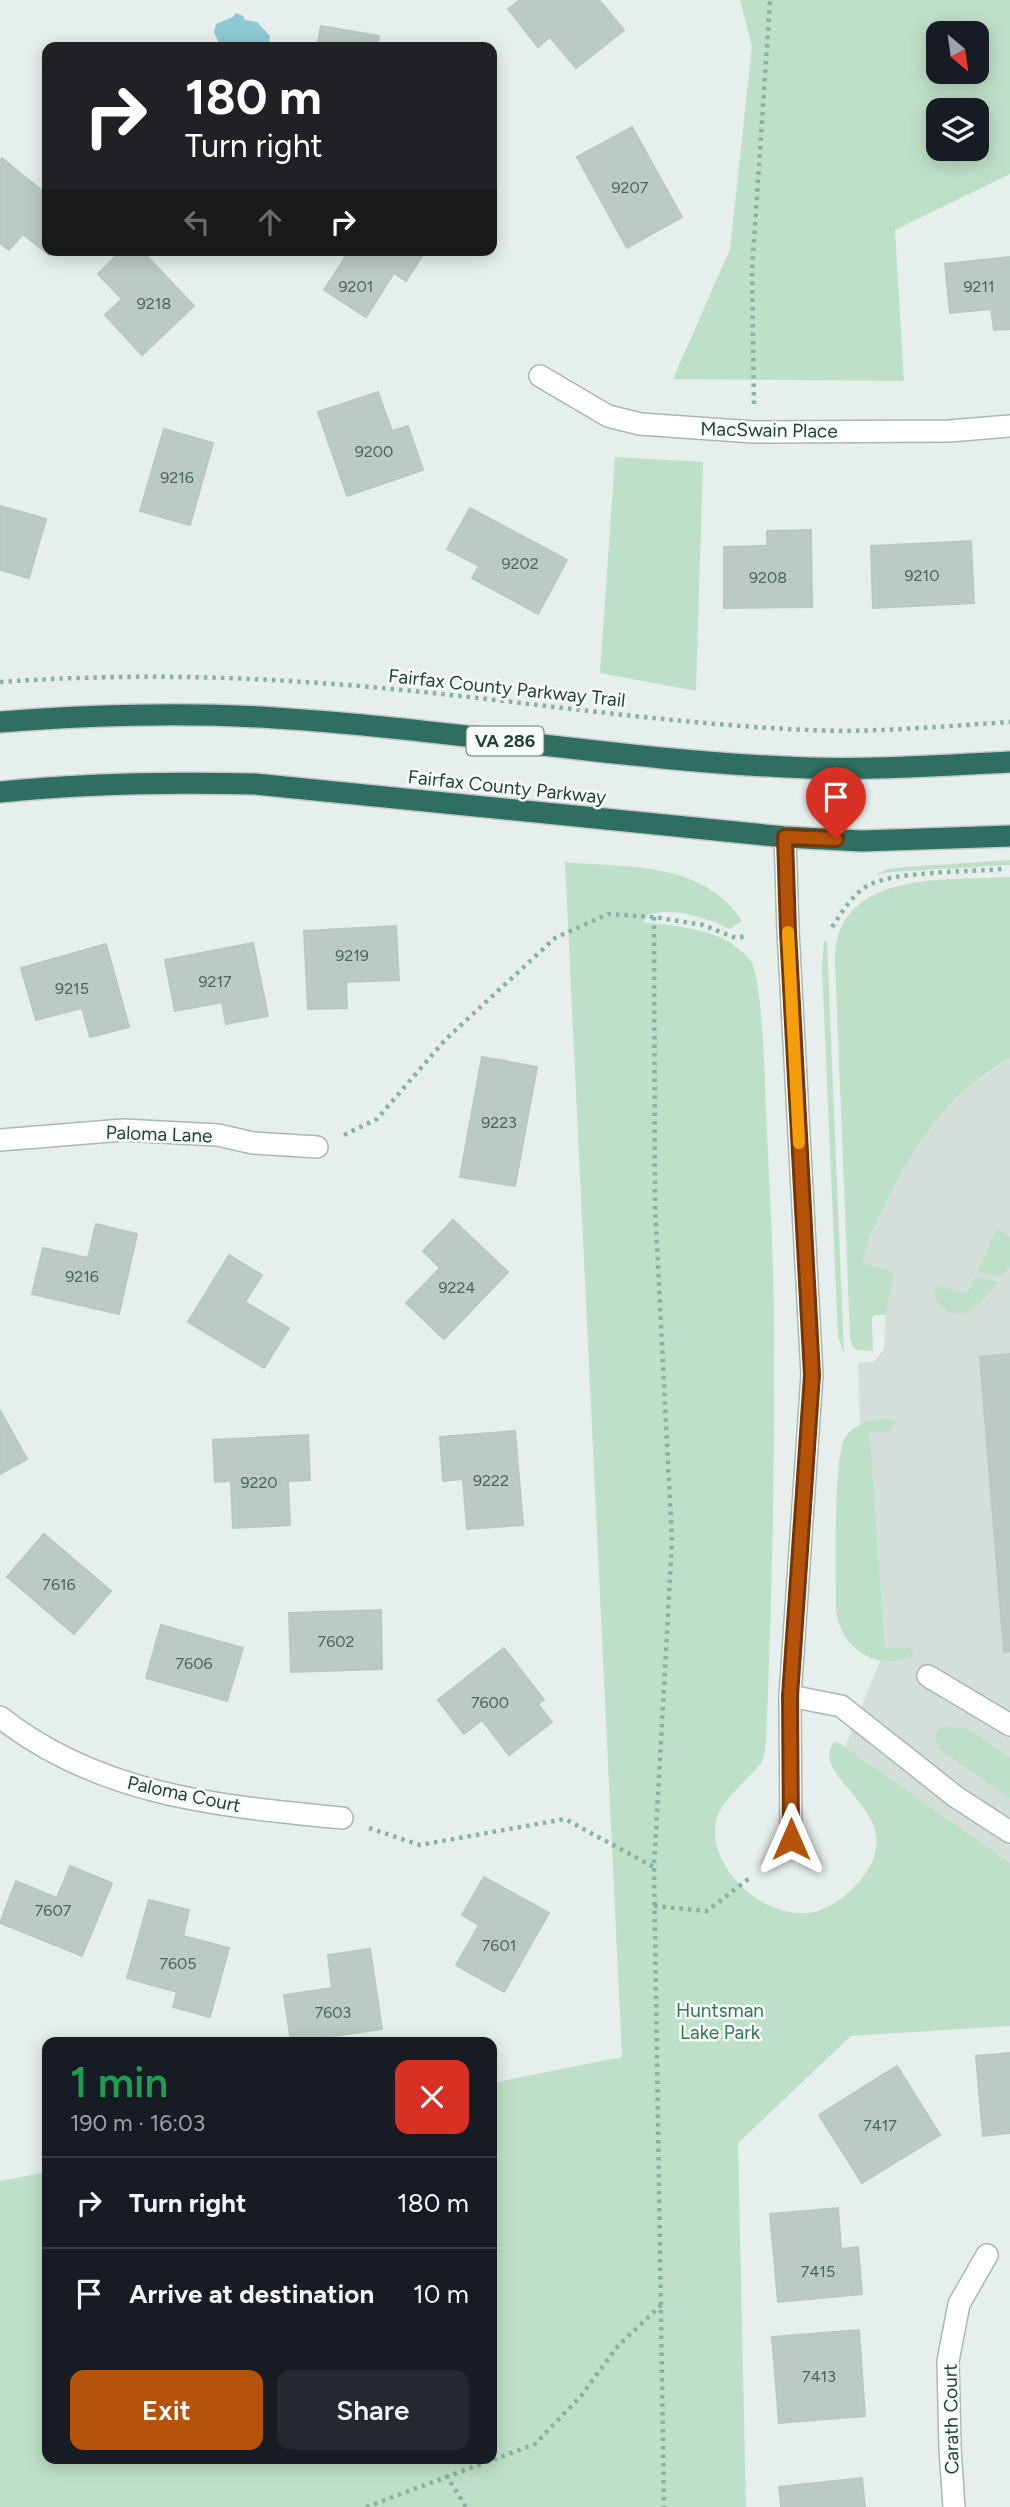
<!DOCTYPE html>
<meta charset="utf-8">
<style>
:root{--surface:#171b24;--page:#242831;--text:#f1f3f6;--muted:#9ea1a6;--line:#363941;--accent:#b45309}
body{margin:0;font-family:Figtree,sans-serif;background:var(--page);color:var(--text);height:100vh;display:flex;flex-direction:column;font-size:26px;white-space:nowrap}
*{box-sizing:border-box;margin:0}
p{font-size:23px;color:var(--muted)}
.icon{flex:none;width:38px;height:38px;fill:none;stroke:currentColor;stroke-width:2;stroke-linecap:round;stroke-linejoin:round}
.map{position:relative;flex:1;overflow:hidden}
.drawer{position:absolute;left:42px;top:2037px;width:455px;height:427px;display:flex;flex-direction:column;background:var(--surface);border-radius:14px;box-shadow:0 4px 18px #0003}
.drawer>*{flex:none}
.banner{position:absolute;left:42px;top:42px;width:455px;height:214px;border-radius:14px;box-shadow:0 4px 18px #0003;background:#202124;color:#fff;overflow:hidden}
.needle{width:46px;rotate:151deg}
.buttons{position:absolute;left:926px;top:21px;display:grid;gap:14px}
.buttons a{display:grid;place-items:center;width:63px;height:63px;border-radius:14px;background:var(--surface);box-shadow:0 4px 18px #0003;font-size:35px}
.pin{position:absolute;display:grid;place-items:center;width:60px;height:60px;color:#fff;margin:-72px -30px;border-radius:50% 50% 50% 0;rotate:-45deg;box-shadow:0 0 7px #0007}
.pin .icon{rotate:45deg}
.me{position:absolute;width:77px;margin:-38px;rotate:0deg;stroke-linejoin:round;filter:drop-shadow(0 0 5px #0008)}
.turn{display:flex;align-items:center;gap:24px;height:147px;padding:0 28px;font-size:32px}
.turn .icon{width:91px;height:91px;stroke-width:2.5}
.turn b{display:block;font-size:49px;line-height:60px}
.lanes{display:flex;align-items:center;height:66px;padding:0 28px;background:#0003;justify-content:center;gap:35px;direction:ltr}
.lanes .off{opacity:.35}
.round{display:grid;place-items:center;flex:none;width:74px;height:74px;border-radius:14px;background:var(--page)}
.headline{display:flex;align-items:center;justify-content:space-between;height:119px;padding:0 28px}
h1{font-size:42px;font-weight:600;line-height:52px;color:#1e9e55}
.action{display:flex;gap:14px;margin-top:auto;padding:14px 28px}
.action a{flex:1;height:80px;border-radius:14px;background:var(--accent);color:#fff;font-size:28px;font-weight:600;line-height:80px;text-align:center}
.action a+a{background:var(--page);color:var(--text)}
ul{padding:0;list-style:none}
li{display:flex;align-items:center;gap:21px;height:91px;padding:0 28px;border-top:2px solid var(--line)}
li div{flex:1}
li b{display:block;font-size:26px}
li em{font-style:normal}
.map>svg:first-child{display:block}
.built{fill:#d4dfda}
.green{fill:#bfe0c8;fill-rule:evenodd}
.water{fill:#8ec9d4}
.building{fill:#bbcac4;stroke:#b8c9c2;stroke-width:2}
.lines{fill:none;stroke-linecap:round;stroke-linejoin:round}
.minor-casing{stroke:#a8b8b2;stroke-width:24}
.highway-casing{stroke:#c2cac8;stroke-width:24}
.path{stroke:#86b3a5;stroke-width:4.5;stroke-dasharray:3.5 5;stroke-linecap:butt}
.minor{stroke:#fff;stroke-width:21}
.highway{stroke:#2f6f62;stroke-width:21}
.route-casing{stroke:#753606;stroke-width:18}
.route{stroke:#b45309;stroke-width:12}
.slow{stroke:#f59e0b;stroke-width:12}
.labels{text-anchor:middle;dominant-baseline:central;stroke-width:5;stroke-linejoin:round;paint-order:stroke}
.number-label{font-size:16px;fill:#4a645c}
.shield{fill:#f7fbf9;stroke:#637a73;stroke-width:2}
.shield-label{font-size:18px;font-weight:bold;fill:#24423a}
.street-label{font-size:19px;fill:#24423a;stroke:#f7fbf9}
.park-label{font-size:19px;fill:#2d7a4b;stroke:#f7fbf9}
</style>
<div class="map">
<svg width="1010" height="2507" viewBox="0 0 1010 2507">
<rect width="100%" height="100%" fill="#e6efeb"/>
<polygon class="built" points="1010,1058 1010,1863 845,1747 885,1649 870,1432 860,1424 858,1363 875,1361 884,1349 886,1315 894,1272 862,1263 865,1250 899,1175 915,1147 933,1121 969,1087"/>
<g class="green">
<path d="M740,0H1010V174L895,230L904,381L673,379L730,249L752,46ZM938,33H976V72H938ZM938,110H976V149H938Z"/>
<polygon points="615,457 703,462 696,691 600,673"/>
<polygon points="1010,860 1010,865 892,872 874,875 889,869 905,867"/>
<path d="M565,862C628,868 704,861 742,921L730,929C703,917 679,908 649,914L643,922C679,927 725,928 750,960C763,976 765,1085 766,1111C769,1183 774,1256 774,1328C775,1465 772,1602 766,1740C765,1746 765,1755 762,1761C761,1765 756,1769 752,1773C736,1792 714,1806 715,1834C718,1877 766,1917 808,1913C834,1910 858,1887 870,1866C901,1808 811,1780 833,1743L838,1742L1010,1863V2026L851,2036L738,2143L746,2507H0V2181L47,2172V2459H492V2083L622,2057Z"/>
<path d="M1010,877V1058C946,1097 918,1137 886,1203C877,1223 867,1241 862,1263L894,1272L886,1315H874L872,1318L873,1351L856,1350L852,1345L850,1337L835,961C835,869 946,881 1010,877Z"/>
<polygon points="824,941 827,942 844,1353 838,1336 822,967"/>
<polygon points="997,1229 1010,1237 1010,1266 1000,1277 977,1272"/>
<path d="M975,1277L998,1282C986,1297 966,1326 945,1309C938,1304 935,1298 934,1290L937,1286L962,1293L969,1291Z"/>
<path d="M886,1419L892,1420L895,1423L891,1431L870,1433L885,1649L909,1647L913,1653L911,1657C876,1672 839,1647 836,1609C836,1582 833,1454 845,1438C855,1423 869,1420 886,1419Z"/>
<polygon points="948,1726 971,1730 1010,1758 1010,1799 938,1748 934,1734 939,1729"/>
</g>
<polygon class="water" points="236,13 243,16 245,20 257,22 270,36 269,47 233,47 219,44 214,32 216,24 233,17"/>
<g class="building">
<polygon points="520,0 599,0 624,30 576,68 550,37 538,47 508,9"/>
<polygon points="321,26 379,36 377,47 317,47"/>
<polygon points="632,127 682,217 627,248 577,157"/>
<polygon points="2,158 47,195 47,250 53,250 49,255 23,234 9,250 0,243 0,161"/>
<polygon points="122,250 141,250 194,306 142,355 105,315 122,299 98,274"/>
<polygon points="350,250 426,250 406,281 394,273 366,317 324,290"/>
<polygon points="1010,257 1010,329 994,330 991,309 950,313 945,264"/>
<polygon points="378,392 392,431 408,426 423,470 347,496 318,412"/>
<polygon points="164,429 213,443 190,525 140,511"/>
<polygon points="0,506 46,519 29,578 0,570"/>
<polygon points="470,508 567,560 538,614 472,578 479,566 447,549"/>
<polygon points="811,530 812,607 724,608 724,547 767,546 767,531"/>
<polygon points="971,541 974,603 873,608 871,546"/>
<polygon points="396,926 399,980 346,982 347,1008 308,1009 304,931"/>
<polygon points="253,943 268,1016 226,1024 222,1002 175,1011 165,960"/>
<polygon points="106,944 129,1027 90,1037 82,1008 36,1020 21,968"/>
<polygon points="482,1057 537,1067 515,1186 460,1177"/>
<polygon points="453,1220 508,1272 444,1339 406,1303 440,1268 423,1251"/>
<polygon points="96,1224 137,1234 119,1314 32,1294 43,1248 88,1258"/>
<polygon points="229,1255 262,1275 245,1302 289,1328 264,1368 188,1322"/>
<polygon points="1010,1354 1010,1651 1004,1652 980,1357"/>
<polygon points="0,1410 27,1459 0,1474"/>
<polygon points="515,1431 523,1525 467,1529 463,1479 443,1481 440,1437"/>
<polygon points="308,1435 310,1480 288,1481 290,1525 233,1528 231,1481 215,1482 213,1440"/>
<polygon points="44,1534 111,1591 74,1634 7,1577"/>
<polygon points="381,1610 382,1669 291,1672 289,1613"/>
<polygon points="161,1625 243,1648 227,1701 146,1678"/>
<polygon points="504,1648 544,1700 538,1704 552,1722 509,1755 482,1720 464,1734 438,1700"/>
<polygon points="70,1866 112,1883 82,1956 0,1923 16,1881 57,1898"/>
<polygon points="484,1877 549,1913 504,1992 456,1965 479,1925 462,1915"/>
<polygon points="149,1900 189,1910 183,1936 229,1948 210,2017 173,2007 177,1992 127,1978"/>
<polygon points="370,1949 382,2029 291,2042 284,1995 332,1988 328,1955"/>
<polygon points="1010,2053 1010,2133 983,2136 976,2056"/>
<polygon points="897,2066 940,2135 862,2183 819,2115"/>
<polygon points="838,2208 841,2249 858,2247 862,2294 778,2302 770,2214"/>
<polygon points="859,2330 865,2416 779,2423 772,2337"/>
<polygon points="862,2478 865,2507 781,2507 779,2487"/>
</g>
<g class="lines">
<defs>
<g id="minor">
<polyline points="540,376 608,416 640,424 754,432 949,431 1010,426"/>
<polyline points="785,837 788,931 812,1375 790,1696 791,1839"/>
<polyline points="0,1140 123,1130 218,1135 253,1143 317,1147"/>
<polyline points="928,1676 1010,1725"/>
<polyline points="790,1696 841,1706 956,1797 1010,1832"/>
<path d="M0,1717C100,1796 220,1806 342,1818"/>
<polyline points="954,2507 950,2449 948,2361 959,2304 987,2255"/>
</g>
<g id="highway">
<path d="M0,722C92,715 184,712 275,718C454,729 630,762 809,768C876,770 943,765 1010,762"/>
<path d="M0,792C85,783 169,782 255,784L785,837L862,841L1010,836"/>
</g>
</defs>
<use href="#minor" class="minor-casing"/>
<use href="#highway" class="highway-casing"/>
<g class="path">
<polyline points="754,404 752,271 770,0"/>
<path d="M0,682C127,673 254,676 381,688C524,701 666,724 809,730C875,733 943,726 1010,722"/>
<polyline points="654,917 655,1206 672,1542 654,1867 664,2507"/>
<path d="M832,927C842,912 851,896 867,886C892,871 970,872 1002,869"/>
<polyline points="344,1135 377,1119 445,1040 555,938 608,914 654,917 703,925 736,938 746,936"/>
<polyline points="369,1828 420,1845 565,1819 654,1867"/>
<polyline points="654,1906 707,1911 751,1877"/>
<polyline points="446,2475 466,2507"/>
<polyline points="366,2507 535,2444 581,2396 617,2347 661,2305"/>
</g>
<use href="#minor" class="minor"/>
<use href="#highway" class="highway"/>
</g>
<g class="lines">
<defs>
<polyline id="route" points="791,1839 790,1696 812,1375 788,931 785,837 836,839"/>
</defs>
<use href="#route" class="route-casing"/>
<use href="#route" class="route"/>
<polyline class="slow" points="788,932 799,1143"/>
</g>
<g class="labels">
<g class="number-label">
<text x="630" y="187">9207</text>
<text x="356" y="286">9201</text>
<text x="979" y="286">9211</text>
<text x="154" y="303">9218</text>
<text x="374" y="451">9200</text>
<text x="177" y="477">9216</text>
<text x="520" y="563">9202</text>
<text x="922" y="575">9210</text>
<text x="768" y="577">9208</text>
<text x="352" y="955">9219</text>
<text x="215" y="981">9217</text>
<text x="72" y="988">9215</text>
<text x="499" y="1122">9223</text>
<text x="82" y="1276">9216</text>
<text x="457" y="1287">9224</text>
<text x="491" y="1480">9222</text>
<text x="259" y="1482">9220</text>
<text x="59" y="1584">7616</text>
<text x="336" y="1641">7602</text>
<text x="194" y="1663">7606</text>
<text x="490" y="1702">7600</text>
<text x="53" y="1910">7607</text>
<text x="499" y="1945">7601</text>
<text x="178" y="1963">7605</text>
<text x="333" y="2012">7603</text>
<text x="880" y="2125">7417</text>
<text x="818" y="2271">7415</text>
<text x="819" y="2376">7413</text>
</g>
<rect class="shield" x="466.5" y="726.5" width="77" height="29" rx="5"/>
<g class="shield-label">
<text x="505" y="741">VA 286</text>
</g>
<g class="street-label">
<text transform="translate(769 430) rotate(1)">MacSwain Place</text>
<text transform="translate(507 688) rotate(6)">Fairfax County Parkway Trail</text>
<text transform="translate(507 787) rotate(6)">Fairfax County Parkway</text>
<text transform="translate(159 1134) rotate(2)">Paloma Lane</text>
<text transform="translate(184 1794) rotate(12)">Paloma Court</text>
<text transform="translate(951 2419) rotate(-91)">Carath Court</text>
</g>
<g class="park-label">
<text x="720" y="2010">Huntsman<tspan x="720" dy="22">Lake Park</tspan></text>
</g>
</g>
</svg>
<div class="buttons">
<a><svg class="needle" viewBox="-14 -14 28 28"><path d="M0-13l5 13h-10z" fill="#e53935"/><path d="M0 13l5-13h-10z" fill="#9ea1a6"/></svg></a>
<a><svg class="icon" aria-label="layers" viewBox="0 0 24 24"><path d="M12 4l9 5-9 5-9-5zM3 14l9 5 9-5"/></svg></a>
</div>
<div class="pin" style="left:836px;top:839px;background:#d93025"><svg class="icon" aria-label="arrive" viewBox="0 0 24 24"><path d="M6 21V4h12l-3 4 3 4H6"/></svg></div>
<svg class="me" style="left:791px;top:1839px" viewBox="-20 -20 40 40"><path d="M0-17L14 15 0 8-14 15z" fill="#b45309" stroke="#fff" stroke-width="4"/></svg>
<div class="banner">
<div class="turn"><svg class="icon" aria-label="right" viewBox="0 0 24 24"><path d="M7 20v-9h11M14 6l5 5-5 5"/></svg><div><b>180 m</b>Turn right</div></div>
<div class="lanes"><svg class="icon off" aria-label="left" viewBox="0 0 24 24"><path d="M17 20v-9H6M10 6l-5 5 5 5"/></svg><svg class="icon off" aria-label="ahead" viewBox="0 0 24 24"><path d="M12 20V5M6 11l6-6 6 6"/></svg><svg class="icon" aria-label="right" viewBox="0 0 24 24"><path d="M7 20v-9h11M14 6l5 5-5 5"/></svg></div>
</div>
<section class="drawer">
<div class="headline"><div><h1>1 min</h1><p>190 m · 16:03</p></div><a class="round" style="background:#d93025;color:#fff"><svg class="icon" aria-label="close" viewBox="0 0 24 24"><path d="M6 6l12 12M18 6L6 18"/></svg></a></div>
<ul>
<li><svg class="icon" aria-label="right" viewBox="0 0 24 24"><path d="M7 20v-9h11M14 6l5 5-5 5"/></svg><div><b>Turn right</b></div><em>180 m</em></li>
<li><svg class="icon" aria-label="arrive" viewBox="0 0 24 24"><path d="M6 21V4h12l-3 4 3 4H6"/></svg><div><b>Arrive at destination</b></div><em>10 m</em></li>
</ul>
<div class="action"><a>Exit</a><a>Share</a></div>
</section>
</div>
